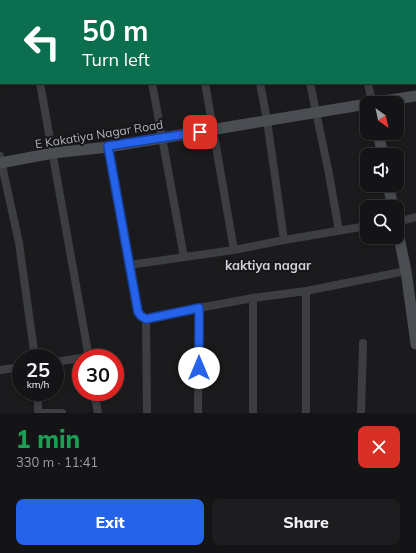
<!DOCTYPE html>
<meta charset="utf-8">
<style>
:root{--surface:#141416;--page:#1d1d1f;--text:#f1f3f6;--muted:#9d9ea1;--line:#333335;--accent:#2563eb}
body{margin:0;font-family:Mulish,sans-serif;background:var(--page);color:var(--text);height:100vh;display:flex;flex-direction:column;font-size:15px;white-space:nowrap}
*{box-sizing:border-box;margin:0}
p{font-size:13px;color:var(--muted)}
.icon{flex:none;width:22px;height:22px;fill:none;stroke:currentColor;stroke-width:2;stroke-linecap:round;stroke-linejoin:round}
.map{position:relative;height:413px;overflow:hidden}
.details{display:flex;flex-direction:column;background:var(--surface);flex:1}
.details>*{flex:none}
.hud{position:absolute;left:0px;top:0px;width:416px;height:84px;box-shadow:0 2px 6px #0003,0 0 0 1px var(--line);background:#0b6e4f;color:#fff;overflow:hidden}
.needle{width:26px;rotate:147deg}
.buttons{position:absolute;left:360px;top:96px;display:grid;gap:8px}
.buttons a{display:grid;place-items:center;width:44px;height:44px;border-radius:8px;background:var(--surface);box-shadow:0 2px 6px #0003,0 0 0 1px var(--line);font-size:20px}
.speed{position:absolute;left:12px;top:349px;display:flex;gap:8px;font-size:20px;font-weight:700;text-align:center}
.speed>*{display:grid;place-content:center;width:52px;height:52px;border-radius:50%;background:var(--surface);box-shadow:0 2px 6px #0003,0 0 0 1px var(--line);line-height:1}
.speed small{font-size:10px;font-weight:400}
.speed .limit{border:6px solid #d22;background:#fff;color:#111}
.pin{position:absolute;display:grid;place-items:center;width:34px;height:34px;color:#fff;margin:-17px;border-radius:8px;box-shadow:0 2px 6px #0006}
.me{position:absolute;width:44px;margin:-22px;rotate:0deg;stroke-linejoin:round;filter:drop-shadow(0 0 3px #0008)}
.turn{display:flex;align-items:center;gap:14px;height:84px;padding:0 16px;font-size:18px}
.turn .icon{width:52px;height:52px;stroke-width:2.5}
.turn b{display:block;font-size:28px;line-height:34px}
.round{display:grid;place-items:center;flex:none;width:42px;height:42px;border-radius:8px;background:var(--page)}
.head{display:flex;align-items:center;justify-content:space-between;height:68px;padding:0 16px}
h1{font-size:24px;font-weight:800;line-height:30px;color:#1e9e55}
.action{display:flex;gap:8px;margin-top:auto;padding:8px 16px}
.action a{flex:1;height:46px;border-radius:8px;background:var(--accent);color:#fff;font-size:16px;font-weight:800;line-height:46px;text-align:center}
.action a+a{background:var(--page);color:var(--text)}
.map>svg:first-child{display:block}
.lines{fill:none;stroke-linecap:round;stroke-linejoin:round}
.street{stroke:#3c3e41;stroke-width:8}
.secondary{stroke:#4a4d51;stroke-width:11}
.route-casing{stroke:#184099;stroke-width:10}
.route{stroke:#2563eb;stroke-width:7}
.labels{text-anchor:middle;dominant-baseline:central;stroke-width:4;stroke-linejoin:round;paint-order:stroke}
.street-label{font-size:12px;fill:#afb4ba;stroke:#161618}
.neighbourhood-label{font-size:13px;font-weight:bold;fill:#cfd2d7;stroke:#161618}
</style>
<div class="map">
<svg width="416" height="413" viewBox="0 0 416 413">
<rect width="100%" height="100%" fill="#1b1b1d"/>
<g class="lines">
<g class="street">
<polyline points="14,0 14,1"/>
<polyline points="95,0 96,1"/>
<polyline points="352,0 352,1"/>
<polyline points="410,0 410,1"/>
<polyline points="160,1 162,0"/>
<polyline points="300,1 302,0"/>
<polyline points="0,26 1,26"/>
<polyline points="415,37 416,44"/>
<polyline points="40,83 89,358"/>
<polyline points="152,83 184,257"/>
<polyline points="205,83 234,250"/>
<polyline points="260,83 267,120 284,240"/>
<polyline points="310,83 329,174 339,231"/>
<polyline points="368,83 372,103"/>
<polyline points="108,147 138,312 141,316 146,319 147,413"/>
<polyline points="0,156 19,243 35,358"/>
<polyline points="397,222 416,217"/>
<polyline points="129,265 234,250 284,240 367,226"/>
<polyline points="306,291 306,413"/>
<polyline points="146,319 199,308 253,298 306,291 406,271"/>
<polyline points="55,362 81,358"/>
<polyline points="0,370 21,367"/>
<polyline points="38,392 38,413"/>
<polyline points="94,392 98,413"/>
<polyline points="38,413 62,413"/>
<polyline points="198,413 199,308"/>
<polyline points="253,413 253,298"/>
<polyline points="361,413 363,343"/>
</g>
<g class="secondary">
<polyline points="371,103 416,96"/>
<polyline points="378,133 383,155"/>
<polyline points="0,163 53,153 108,147 367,104"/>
<polyline points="388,185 393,207"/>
<polyline points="397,228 406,271 416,344"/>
</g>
</g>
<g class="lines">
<defs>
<polyline id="route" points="199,368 199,308 146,319 141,316 138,312 108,146 200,132"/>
</defs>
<use href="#route" class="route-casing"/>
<use href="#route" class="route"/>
</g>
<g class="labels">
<g class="street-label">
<text transform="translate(99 134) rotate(-9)">E Kakatiya Nagar Road</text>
</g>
<g class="neighbourhood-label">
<text x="268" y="265">kaktiya nagar</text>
</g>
</g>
</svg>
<div class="buttons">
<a><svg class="needle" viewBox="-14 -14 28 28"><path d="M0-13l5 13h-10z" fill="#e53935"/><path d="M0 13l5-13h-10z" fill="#9d9ea1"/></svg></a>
<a><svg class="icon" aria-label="sound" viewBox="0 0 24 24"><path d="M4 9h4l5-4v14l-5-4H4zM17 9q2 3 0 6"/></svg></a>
<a><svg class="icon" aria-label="search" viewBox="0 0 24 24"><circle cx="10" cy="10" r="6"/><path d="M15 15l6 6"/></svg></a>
</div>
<div class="speed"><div>25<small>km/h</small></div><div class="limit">30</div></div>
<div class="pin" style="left:200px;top:132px;background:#d93025"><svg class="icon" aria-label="arrive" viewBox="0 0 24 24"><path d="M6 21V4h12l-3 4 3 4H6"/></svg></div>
<svg class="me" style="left:199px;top:368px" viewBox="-20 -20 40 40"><circle r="19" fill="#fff"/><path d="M0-13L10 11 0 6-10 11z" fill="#2563eb"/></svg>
<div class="hud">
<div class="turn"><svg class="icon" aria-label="left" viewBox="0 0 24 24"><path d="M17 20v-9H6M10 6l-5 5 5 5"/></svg><div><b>50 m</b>Turn left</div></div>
</div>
</div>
<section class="details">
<div class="head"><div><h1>1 min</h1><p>330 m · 11:41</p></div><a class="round" style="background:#d93025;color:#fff"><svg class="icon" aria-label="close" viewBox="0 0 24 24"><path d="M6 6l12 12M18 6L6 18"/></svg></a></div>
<div class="action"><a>Exit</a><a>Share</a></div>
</section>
